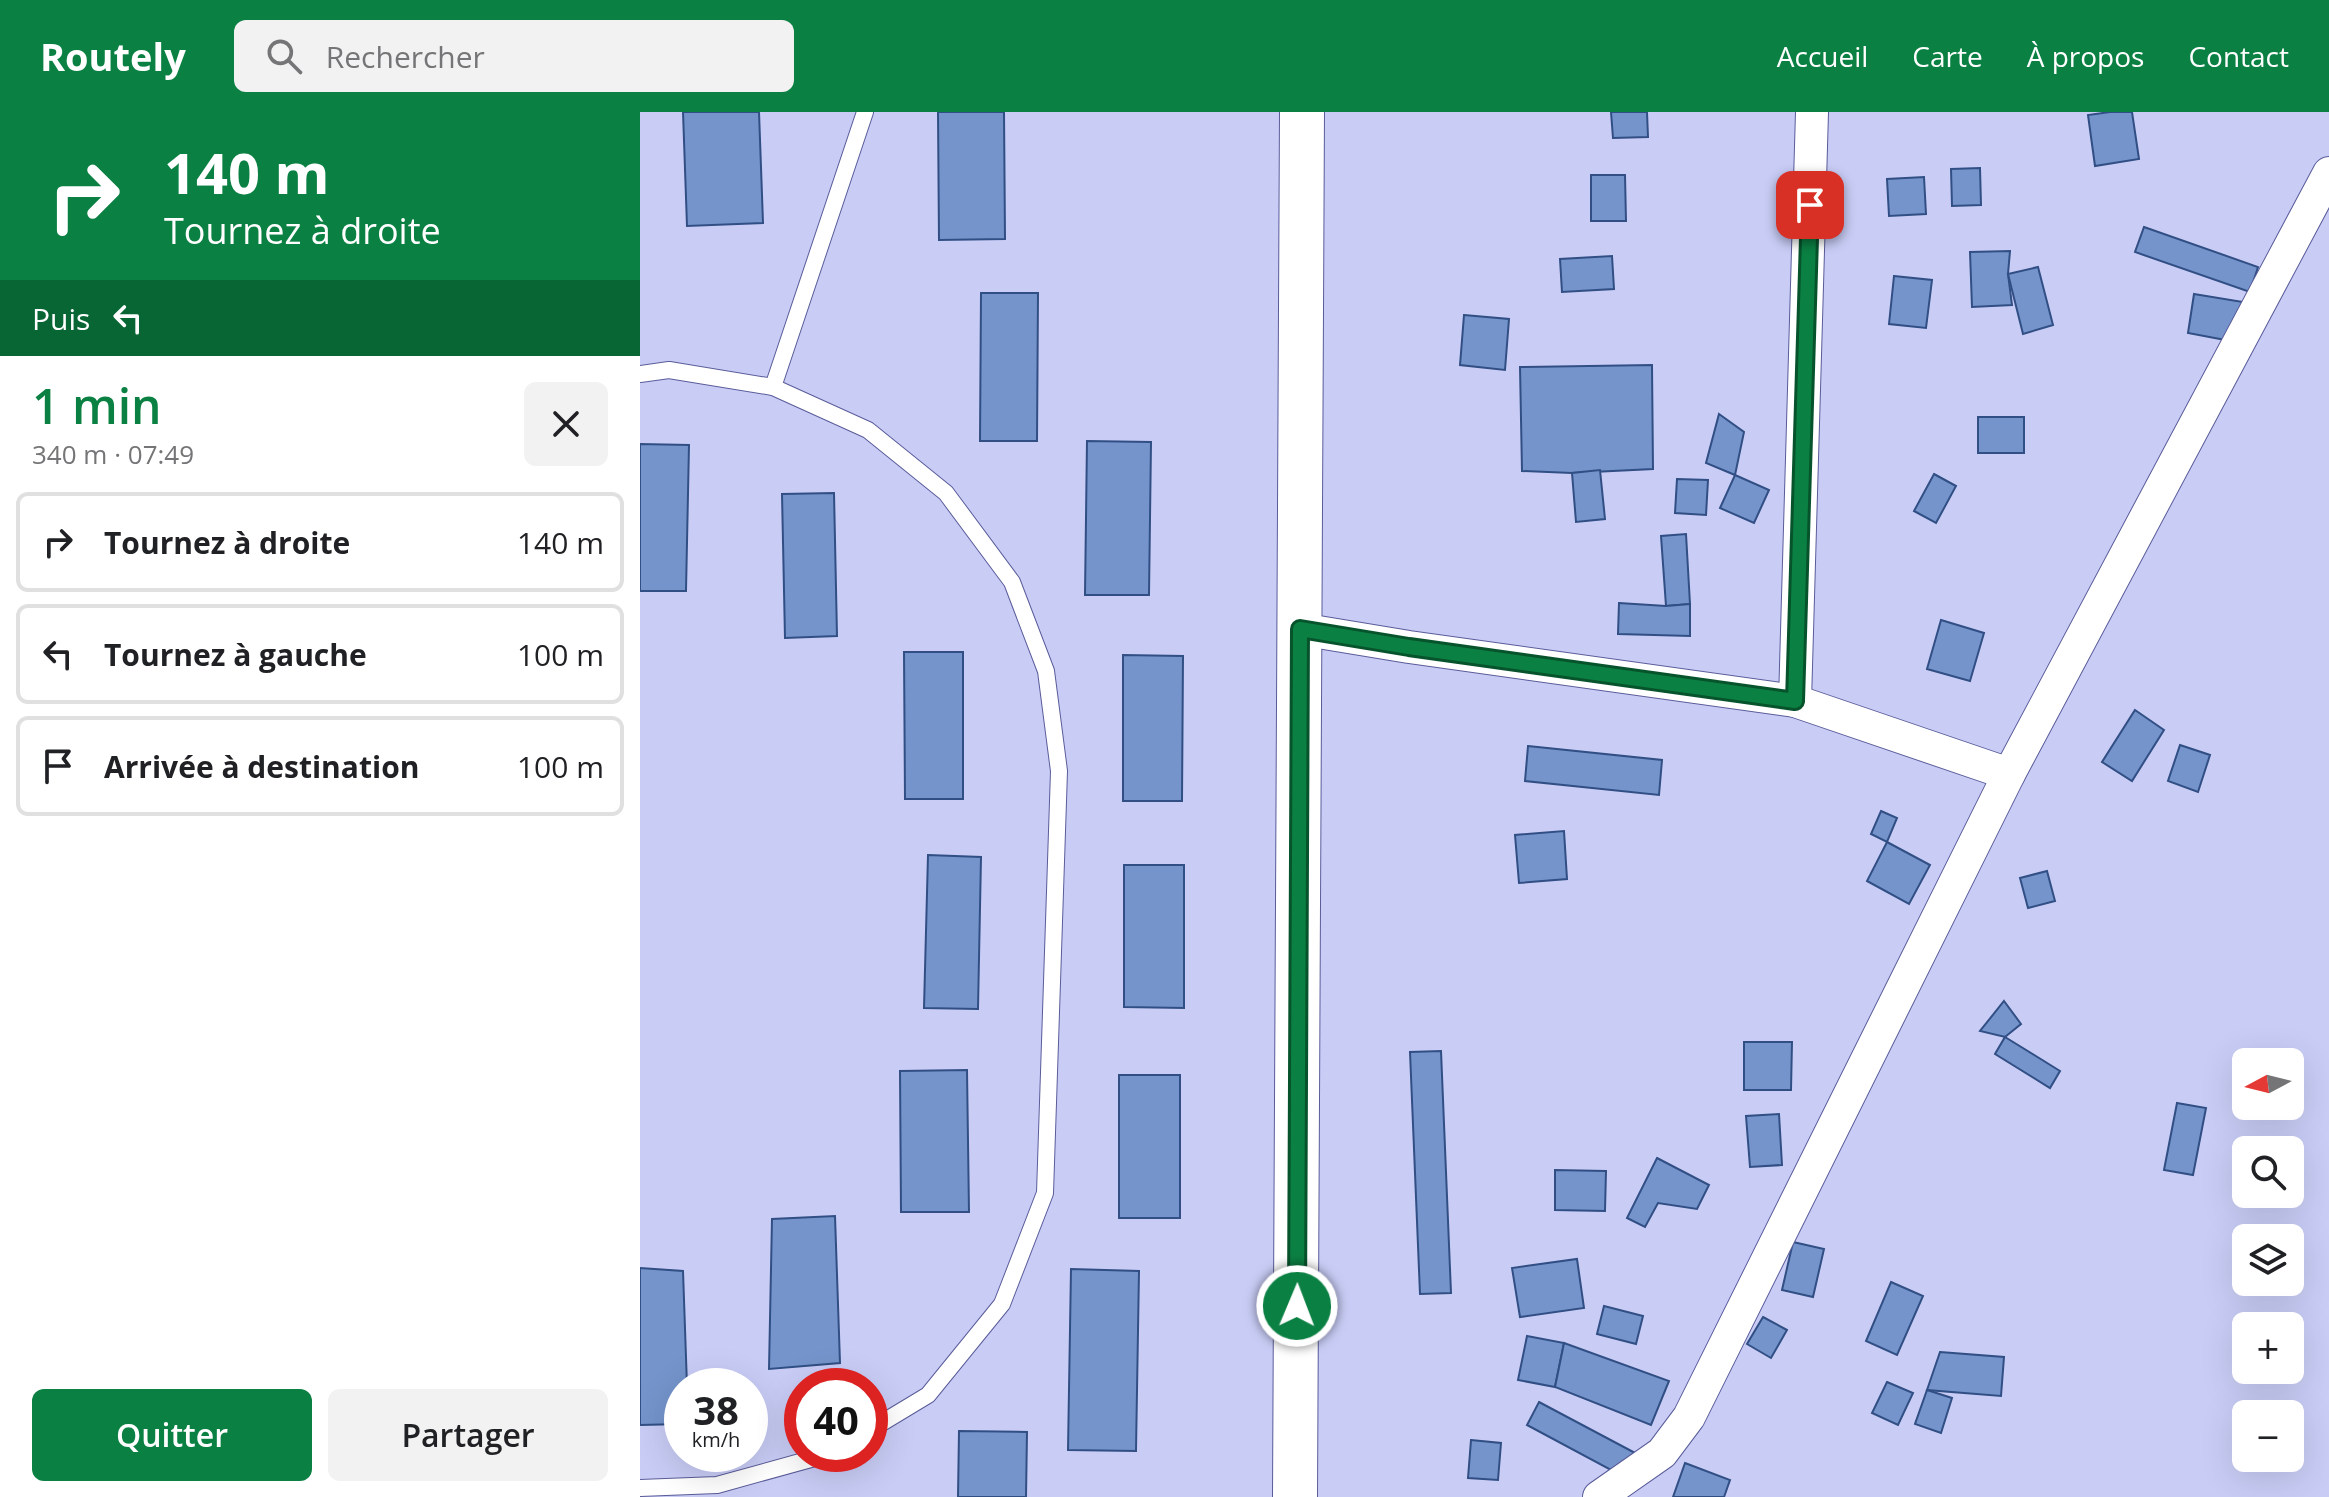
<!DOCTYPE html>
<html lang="fr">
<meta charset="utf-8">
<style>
:root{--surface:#fff;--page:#f2f2f2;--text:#202124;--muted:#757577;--line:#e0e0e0;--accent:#0b8043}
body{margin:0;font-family:"Open Sans",sans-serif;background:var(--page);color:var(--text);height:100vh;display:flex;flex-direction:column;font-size:30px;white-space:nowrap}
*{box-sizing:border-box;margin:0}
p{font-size:26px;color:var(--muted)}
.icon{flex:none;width:44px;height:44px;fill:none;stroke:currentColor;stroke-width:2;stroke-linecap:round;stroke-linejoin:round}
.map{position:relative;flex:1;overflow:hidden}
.panel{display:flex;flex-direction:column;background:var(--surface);width:640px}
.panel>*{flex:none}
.banner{background:#0b8043;color:#fff;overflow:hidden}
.needle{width:52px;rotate:263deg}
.buttons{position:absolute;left:1592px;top:936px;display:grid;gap:16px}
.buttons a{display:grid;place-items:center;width:72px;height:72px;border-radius:12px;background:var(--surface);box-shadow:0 8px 32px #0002;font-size:40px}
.speed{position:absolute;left:24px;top:1256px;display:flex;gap:16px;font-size:40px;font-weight:700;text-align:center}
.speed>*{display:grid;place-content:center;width:104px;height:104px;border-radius:50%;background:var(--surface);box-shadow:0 8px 32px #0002;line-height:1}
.speed small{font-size:20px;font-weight:400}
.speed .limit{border:12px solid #d22;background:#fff;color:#111}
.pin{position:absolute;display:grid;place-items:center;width:68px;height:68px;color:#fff;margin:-34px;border-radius:16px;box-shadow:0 4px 12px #0006}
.me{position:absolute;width:88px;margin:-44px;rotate:1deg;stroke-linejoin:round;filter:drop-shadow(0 0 6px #0008)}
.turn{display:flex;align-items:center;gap:28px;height:168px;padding:0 32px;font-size:36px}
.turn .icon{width:104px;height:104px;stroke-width:2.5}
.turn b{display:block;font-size:56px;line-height:68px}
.then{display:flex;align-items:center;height:76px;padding:0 32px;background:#0003;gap:16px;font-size:30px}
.round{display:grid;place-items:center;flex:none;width:84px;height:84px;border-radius:12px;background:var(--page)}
.overview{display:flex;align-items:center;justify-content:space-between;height:136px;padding:0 32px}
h1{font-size:48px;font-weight:600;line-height:60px;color:var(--accent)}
.button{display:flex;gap:16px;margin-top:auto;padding:16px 32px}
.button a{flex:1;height:92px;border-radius:12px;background:var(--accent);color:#fff;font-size:32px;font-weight:600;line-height:92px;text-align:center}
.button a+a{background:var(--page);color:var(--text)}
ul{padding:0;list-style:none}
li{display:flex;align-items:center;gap:24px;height:100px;margin:0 16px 12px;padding:0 16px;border:4px solid var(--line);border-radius:12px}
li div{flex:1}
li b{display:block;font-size:30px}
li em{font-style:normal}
header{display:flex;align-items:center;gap:48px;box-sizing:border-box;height:112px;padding:0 40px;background:var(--accent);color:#fff}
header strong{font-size:38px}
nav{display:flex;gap:44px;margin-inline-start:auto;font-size:28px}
.search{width:560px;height:72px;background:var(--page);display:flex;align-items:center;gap:20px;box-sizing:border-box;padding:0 28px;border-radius:12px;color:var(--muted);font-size:30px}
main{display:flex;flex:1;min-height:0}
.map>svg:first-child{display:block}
.building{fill:#7494cb;stroke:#314f84;stroke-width:2}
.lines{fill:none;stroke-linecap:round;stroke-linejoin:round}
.lane-casing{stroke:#5a5c99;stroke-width:18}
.street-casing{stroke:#5a5c99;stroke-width:34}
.secondary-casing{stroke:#5a5c99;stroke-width:46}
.lane{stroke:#fff;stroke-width:16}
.street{stroke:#fff;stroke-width:32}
.secondary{stroke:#fff;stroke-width:44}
.route-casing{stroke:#07532c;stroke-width:20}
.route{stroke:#0b8043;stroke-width:14}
</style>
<header>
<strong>Routely</strong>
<div class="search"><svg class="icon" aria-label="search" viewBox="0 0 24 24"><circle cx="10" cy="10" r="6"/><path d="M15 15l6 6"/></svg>Rechercher</div>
<nav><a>Accueil</a><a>Carte</a><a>À propos</a><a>Contact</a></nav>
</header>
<main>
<section class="panel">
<div class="banner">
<div class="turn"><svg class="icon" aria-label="right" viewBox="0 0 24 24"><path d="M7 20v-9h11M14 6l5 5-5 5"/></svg><div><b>140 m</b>Tournez à droite</div></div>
<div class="then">Puis<svg class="icon" aria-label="left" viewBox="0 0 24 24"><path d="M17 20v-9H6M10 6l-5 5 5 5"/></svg></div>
</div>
<div class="overview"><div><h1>1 min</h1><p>340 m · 07:49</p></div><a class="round"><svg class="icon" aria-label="close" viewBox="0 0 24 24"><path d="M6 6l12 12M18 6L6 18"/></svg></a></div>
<ul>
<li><svg class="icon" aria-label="right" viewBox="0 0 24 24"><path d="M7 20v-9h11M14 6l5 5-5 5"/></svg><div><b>Tournez à droite</b></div><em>140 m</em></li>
<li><svg class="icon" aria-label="left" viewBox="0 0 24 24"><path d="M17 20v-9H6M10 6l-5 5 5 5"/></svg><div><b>Tournez à gauche</b></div><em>100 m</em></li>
<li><svg class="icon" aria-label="arrive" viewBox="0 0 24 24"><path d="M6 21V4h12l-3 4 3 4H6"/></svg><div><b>Arrivée à destination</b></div><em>100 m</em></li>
</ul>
<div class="button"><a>Quitter</a><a>Partager</a></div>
</section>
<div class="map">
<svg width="1689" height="1385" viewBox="0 0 1689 1385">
<rect width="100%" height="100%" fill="#c9cdf6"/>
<g class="building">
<polygon points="43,0 119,0 123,111 47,114"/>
<polygon points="298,0 364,0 365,127 299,128"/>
<polygon points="971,0 1007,0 1008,25 973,26"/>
<polygon points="1470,0 1492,0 1499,47 1455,54 1448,3"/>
<polygon points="1340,56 1341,93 1312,94 1311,57"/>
<polygon points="951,63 985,63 986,109 951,109"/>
<polygon points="1284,65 1286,102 1249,104 1247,67"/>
<polygon points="1504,115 1618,155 1610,180 1495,140"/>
<polygon points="1370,139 1368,162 1372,193 1332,195 1330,140"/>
<polygon points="972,144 974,177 922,180 920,147"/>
<polygon points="1398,155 1413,213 1383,222 1368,162"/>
<polygon points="1254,164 1292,168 1286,216 1249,212"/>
<polygon points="341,181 398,181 397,329 340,329"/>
<polygon points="1554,182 1603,190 1596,230 1548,221"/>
<polygon points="824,203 869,207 865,258 820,253"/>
<polygon points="1012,253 1013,357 932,361 882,359 880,255"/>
<polygon points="1079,302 1104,320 1095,363 1066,351"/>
<rect x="1338" y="305" width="46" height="36"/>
<polygon points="447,329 511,330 509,483 445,483"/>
<polygon points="0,332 49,333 46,479 0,479"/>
<polygon points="960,358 965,407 936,410 932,361"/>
<polygon points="1294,362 1316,374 1296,411 1274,399"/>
<polygon points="1095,363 1129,378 1114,411 1080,396"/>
<polygon points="1037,367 1068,368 1066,403 1035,401"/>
<polygon points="194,381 197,524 145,526 142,382"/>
<polygon points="1046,422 1050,492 1026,494 1021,424"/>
<polygon points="979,491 1026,494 1050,492 1050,524 978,522"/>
<polygon points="1301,508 1344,521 1330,569 1287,557"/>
<polygon points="264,540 323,540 323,687 265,687"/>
<polygon points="483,543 543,544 542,689 483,689"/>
<polygon points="1495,598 1524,618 1492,669 1462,650"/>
<polygon points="1540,633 1570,643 1558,680 1528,669"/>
<polygon points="888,634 1022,648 1019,683 885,669"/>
<polygon points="1241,699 1257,706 1247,730 1231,722"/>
<polygon points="924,719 927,767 879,771 875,723"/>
<polygon points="1247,730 1290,753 1269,792 1227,769"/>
<polygon points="288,743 341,745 338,897 284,896"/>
<polygon points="484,753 544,753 544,896 484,895"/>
<polygon points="1407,759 1415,789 1388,796 1380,766"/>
<polygon points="1364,889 1381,912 1365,925 1340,919"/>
<polygon points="1365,925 1420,959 1410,976 1355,942"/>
<polygon points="1104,930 1152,930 1151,978 1104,978"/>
<polygon points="801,939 811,1181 780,1182 770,940"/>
<polygon points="327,958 329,1100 261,1100 260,959"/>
<rect x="479" y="963" width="61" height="143"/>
<polygon points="1537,991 1566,996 1553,1063 1524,1058"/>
<polygon points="1139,1002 1142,1053 1110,1055 1106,1004"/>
<polygon points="1017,1046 1069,1073 1057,1097 1018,1091 1005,1115 987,1106"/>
<polygon points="915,1058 966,1059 965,1099 915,1098"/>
<polygon points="195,1104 200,1251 129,1257 132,1107"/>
<polygon points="1153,1130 1184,1137 1173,1185 1142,1178"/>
<polygon points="937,1147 944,1196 880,1205 872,1156"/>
<polygon points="0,1156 43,1159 47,1274 42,1274 42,1312 0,1313"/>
<polygon points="431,1157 499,1159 496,1339 428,1338"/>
<polygon points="1251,1170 1283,1184 1257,1243 1226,1229"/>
<polygon points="964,1194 1003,1204 996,1232 957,1222"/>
<polygon points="1123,1205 1147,1218 1131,1246 1107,1232"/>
<polygon points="887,1224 924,1231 915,1275 878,1268"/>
<polygon points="924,1231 1029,1269 1011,1313 915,1275"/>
<polygon points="1300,1240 1364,1245 1361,1284 1287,1278"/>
<polygon points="1247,1270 1273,1281 1258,1313 1232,1301"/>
<polygon points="1287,1278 1312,1286 1301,1321 1275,1312"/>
<polygon points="899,1290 997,1342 984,1365 887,1313"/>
<polygon points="319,1319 387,1320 386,1385 318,1385"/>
<polygon points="831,1328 861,1331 858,1368 828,1366"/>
<polygon points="1045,1351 1090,1368 1084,1385 1033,1385"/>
</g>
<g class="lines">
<defs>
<g id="lane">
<polyline points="0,262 29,258 133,275 228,318 306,381 372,470 406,559 419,659 405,1081 362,1192 288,1283 230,1318"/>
<polyline points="133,275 225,0"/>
<polyline points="0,1376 77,1373 189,1342"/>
</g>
<g id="street">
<polyline points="660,517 769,535 1155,589 1369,662"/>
<polyline points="1155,589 1172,0"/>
<polyline points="959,1385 1022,1341 1049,1305 1369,662 1689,61"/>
</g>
<polyline id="secondary" points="655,1385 662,0"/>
</defs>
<use href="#lane" class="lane-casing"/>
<use href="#street" class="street-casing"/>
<use href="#secondary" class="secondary-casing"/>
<use href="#lane" class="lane"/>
<use href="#street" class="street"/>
<use href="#secondary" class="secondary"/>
</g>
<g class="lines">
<defs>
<polyline id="route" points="657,1194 660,517 769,535 1155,589 1170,93"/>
</defs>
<use href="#route" class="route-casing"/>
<use href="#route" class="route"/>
</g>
</svg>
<div class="buttons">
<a><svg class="needle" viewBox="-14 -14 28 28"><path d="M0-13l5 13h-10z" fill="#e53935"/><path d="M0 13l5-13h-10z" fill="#757577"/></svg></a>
<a><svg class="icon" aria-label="search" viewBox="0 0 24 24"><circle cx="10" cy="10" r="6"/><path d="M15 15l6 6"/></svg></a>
<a><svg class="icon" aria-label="layers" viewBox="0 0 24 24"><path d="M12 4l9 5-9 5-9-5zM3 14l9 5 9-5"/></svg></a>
<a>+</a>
<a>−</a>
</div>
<div class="speed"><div>38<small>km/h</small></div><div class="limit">40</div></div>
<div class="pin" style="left:1170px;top:93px;background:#d93025"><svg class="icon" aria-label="arrive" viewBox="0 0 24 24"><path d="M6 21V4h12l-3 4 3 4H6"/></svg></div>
<svg class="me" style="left:657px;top:1194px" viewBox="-20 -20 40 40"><circle r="17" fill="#0b8043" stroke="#fff" stroke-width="3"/><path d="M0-11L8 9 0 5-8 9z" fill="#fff"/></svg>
</div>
</main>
